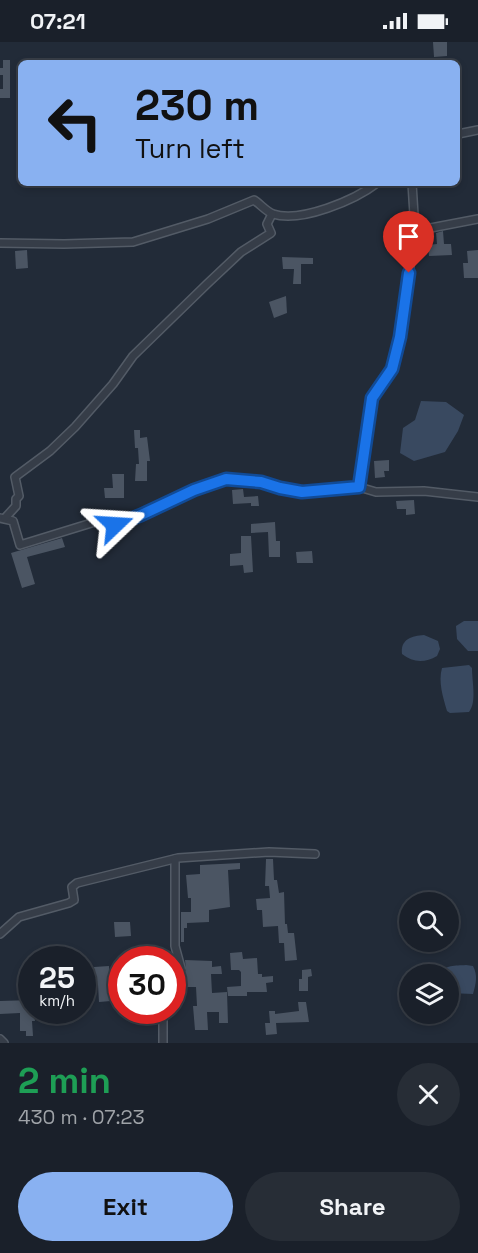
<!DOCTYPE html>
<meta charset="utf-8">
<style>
:root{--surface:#1a202a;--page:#272d36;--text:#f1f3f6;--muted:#9fa3a8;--line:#383e47;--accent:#89b1f1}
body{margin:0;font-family:"Space Grotesk",sans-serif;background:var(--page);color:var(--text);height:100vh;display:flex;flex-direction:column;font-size:22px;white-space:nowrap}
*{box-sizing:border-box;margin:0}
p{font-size:20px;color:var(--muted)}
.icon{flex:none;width:33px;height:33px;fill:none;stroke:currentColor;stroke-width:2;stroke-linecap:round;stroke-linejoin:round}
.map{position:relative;height:1001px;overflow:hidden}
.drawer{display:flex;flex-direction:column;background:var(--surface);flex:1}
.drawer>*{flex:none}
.banner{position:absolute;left:18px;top:18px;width:442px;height:126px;border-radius:9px;box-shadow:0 3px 9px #0003,0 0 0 2px var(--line);background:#89b1f1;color:#111;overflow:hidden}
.buttons{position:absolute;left:399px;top:850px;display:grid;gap:12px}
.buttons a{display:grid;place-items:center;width:60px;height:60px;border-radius:50%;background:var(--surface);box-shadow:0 3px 9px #0003,0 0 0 2px var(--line);font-size:30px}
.speed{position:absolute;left:18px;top:904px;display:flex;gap:12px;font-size:30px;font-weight:700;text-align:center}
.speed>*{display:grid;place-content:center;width:78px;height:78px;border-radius:50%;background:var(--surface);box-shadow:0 3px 9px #0003,0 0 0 2px var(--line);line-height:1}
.speed small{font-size:15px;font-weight:400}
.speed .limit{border:9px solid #d22;background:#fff;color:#111}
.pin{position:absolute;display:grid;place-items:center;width:51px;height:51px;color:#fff;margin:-62px -26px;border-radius:50% 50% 50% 0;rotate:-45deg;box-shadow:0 0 6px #0007}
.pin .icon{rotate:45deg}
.me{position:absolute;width:66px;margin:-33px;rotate:70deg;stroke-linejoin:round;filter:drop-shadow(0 0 4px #0008)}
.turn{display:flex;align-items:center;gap:21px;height:126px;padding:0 18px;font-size:27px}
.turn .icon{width:78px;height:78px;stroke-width:2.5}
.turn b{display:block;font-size:42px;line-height:51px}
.round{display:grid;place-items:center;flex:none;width:63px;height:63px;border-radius:32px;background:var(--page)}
.summary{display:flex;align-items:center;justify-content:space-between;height:102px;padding:0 18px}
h1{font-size:36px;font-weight:800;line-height:45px;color:#1e9e55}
.cta{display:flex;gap:12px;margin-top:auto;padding:12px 18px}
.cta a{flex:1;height:69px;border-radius:36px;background:var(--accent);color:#111;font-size:24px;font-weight:800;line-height:69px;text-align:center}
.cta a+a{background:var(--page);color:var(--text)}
.status{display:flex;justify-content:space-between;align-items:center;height:42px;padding:0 30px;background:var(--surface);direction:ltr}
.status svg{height:16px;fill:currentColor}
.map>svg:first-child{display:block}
.water{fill:#394960}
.building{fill:#4b5563}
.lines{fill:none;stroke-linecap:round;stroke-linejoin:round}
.minor-casing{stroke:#535b66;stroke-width:10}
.minor{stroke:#363d48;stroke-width:7}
.route-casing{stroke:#114b97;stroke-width:15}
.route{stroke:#1a73e8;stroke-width:10}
</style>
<div class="status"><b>07:21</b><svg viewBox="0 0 49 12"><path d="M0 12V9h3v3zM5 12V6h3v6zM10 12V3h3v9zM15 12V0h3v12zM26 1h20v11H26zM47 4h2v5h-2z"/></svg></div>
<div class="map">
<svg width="478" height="1001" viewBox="0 0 478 1001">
<rect width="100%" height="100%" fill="#222b38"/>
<g class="water">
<polygon points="421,359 446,360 464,373 458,389 445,410 414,419 400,411 403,386 415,378"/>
<polygon points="464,579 478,579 478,609 468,609 457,597 456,584"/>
<path d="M424,593L438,599L440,607L437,614C425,621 413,621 402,612C400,597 412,594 424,593Z"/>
<path d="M469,623L472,626C472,640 477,660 469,670L450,671L447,669C443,655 438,640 442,626Z"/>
<path d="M466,923L473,924C478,934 476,941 473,952L449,951L448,933H439C445,922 455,924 466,923Z"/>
</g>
<g class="building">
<polygon points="433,0 447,0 447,14 434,15"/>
<polygon points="3,18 10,18 10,56 0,56 0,47 3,47 3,33 0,33 0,26 3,26"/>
<polygon points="443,189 444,202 451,202 452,213 429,214 428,203 437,202 436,191"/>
<polygon points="27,208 28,226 16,227 15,209"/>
<polygon points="478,208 478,236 464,236 463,221 468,221 467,209"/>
<polygon points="282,215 313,216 313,222 301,222 301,242 293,242 294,227 283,227"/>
<polygon points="286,254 287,271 274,276 269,260"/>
<polygon points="134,388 140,388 140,396 147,395 150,419 147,419 147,439 135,439 136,422 139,422 138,406 135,406"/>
<polygon points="389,418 389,429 384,429 385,435 375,436 374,419"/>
<polygon points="112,432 124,432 124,456 105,456 104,446 113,446"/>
<polygon points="243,447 244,455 258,454 259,464 251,464 251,461 233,462 232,448"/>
<polygon points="414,458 415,472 406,473 406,467 397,467 396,459"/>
<polygon points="275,480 276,499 280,499 280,515 269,515 268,490 251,491 251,482"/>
<polygon points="241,494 251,494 253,530 244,531 243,523 230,524 230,512 241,511"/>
<polygon points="62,496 65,505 27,515 35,542 22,546 11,511"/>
<polygon points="312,509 313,521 297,521 296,510"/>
<polygon points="266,817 273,817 274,838 277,838 279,851 284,850 285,882 287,882 288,891 294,891 297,918 285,919 284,901 279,901 278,884 263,885 262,868 257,868 256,857 270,856 269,844 265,844"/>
<polygon points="240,821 240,827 228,828 230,865 209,868 209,880 187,881 187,886 184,886 184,900 181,900 181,870 191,870 191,856 188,856 186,833 200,832 200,823"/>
<polygon points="114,880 130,880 131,894 115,895"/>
<polygon points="242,910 243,917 257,916 258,932 262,932 262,935 273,934 273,940 266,941 267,950 247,950 247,954 228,954 227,945 241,944 241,930 239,928 231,928 230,911"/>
<polygon points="185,918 212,919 212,925 221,924 222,932 211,932 212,951 227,950 228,981 219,981 219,970 207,970 208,988 195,988 193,964 197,964 196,945 184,945 184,960 177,961 176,945 172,945 172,933 182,931 186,928"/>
<polygon points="109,924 111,959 99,960 98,943 95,943 94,925"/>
<polygon points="311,927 312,934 308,935 308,949 299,949 299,937 302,937 302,928"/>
<polygon points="32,958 32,972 34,972 35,979 32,979 33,994 26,994 26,989 20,989 20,971 0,972 0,959"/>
<polygon points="298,960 306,960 309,980 276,981 277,992 266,993 265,981 270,981 269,969 275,969 275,972 299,969"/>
</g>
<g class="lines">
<defs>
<g id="minor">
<polyline points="458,92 478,88"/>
<polyline points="415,189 478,177"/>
<path d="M0,201L64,202L133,200L208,177L254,158C260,162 267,170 273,172C301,181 355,158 377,141"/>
<polyline points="359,445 376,450 424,449 478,455"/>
<polyline points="0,476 13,479 20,503 98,479 115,483 141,473 194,448 227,437 261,440 280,446 302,450 359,445 372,356 392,327 400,295 415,189 412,141"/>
<polyline points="5,476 16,464 16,457 19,454 15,435 50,409 75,385 113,342 133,314 207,242 241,210 271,191 267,182 272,172"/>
<polyline points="0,892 19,875 69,861 74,858 72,845 77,841 178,816 269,810 315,812"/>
<polyline points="172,927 181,926 175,904 175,817"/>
<polyline points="0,997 4,1001"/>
<polyline points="163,1001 163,977 166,969"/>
</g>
</defs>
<use href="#minor" class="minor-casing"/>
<use href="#minor" class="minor"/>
</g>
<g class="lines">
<defs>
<polyline id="route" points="115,483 141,473 194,448 226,437 261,440 280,446 302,450 359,445 372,356 392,327 400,295 409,231"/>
</defs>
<use href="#route" class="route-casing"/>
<use href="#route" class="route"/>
</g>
</svg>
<div class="buttons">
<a><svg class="icon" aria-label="search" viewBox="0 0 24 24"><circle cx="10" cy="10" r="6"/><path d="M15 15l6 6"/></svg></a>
<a><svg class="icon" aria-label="layers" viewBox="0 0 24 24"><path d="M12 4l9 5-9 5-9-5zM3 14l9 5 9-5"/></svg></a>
</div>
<div class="speed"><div>25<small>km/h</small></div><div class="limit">30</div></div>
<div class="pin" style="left:409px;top:231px;background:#d93025"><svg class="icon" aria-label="arrive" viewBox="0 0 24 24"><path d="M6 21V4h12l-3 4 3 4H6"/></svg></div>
<svg class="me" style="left:115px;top:483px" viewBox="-20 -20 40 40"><path d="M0-17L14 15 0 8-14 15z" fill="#1a73e8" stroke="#fff" stroke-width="4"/></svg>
<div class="banner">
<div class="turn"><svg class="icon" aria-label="left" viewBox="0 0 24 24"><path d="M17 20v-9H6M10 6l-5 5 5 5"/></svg><div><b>230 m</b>Turn left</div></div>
</div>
</div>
<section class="drawer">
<div class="summary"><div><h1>2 min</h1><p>430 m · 07:23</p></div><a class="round"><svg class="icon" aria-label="close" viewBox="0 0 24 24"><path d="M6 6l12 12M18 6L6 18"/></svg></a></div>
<div class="cta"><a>Exit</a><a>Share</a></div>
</section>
